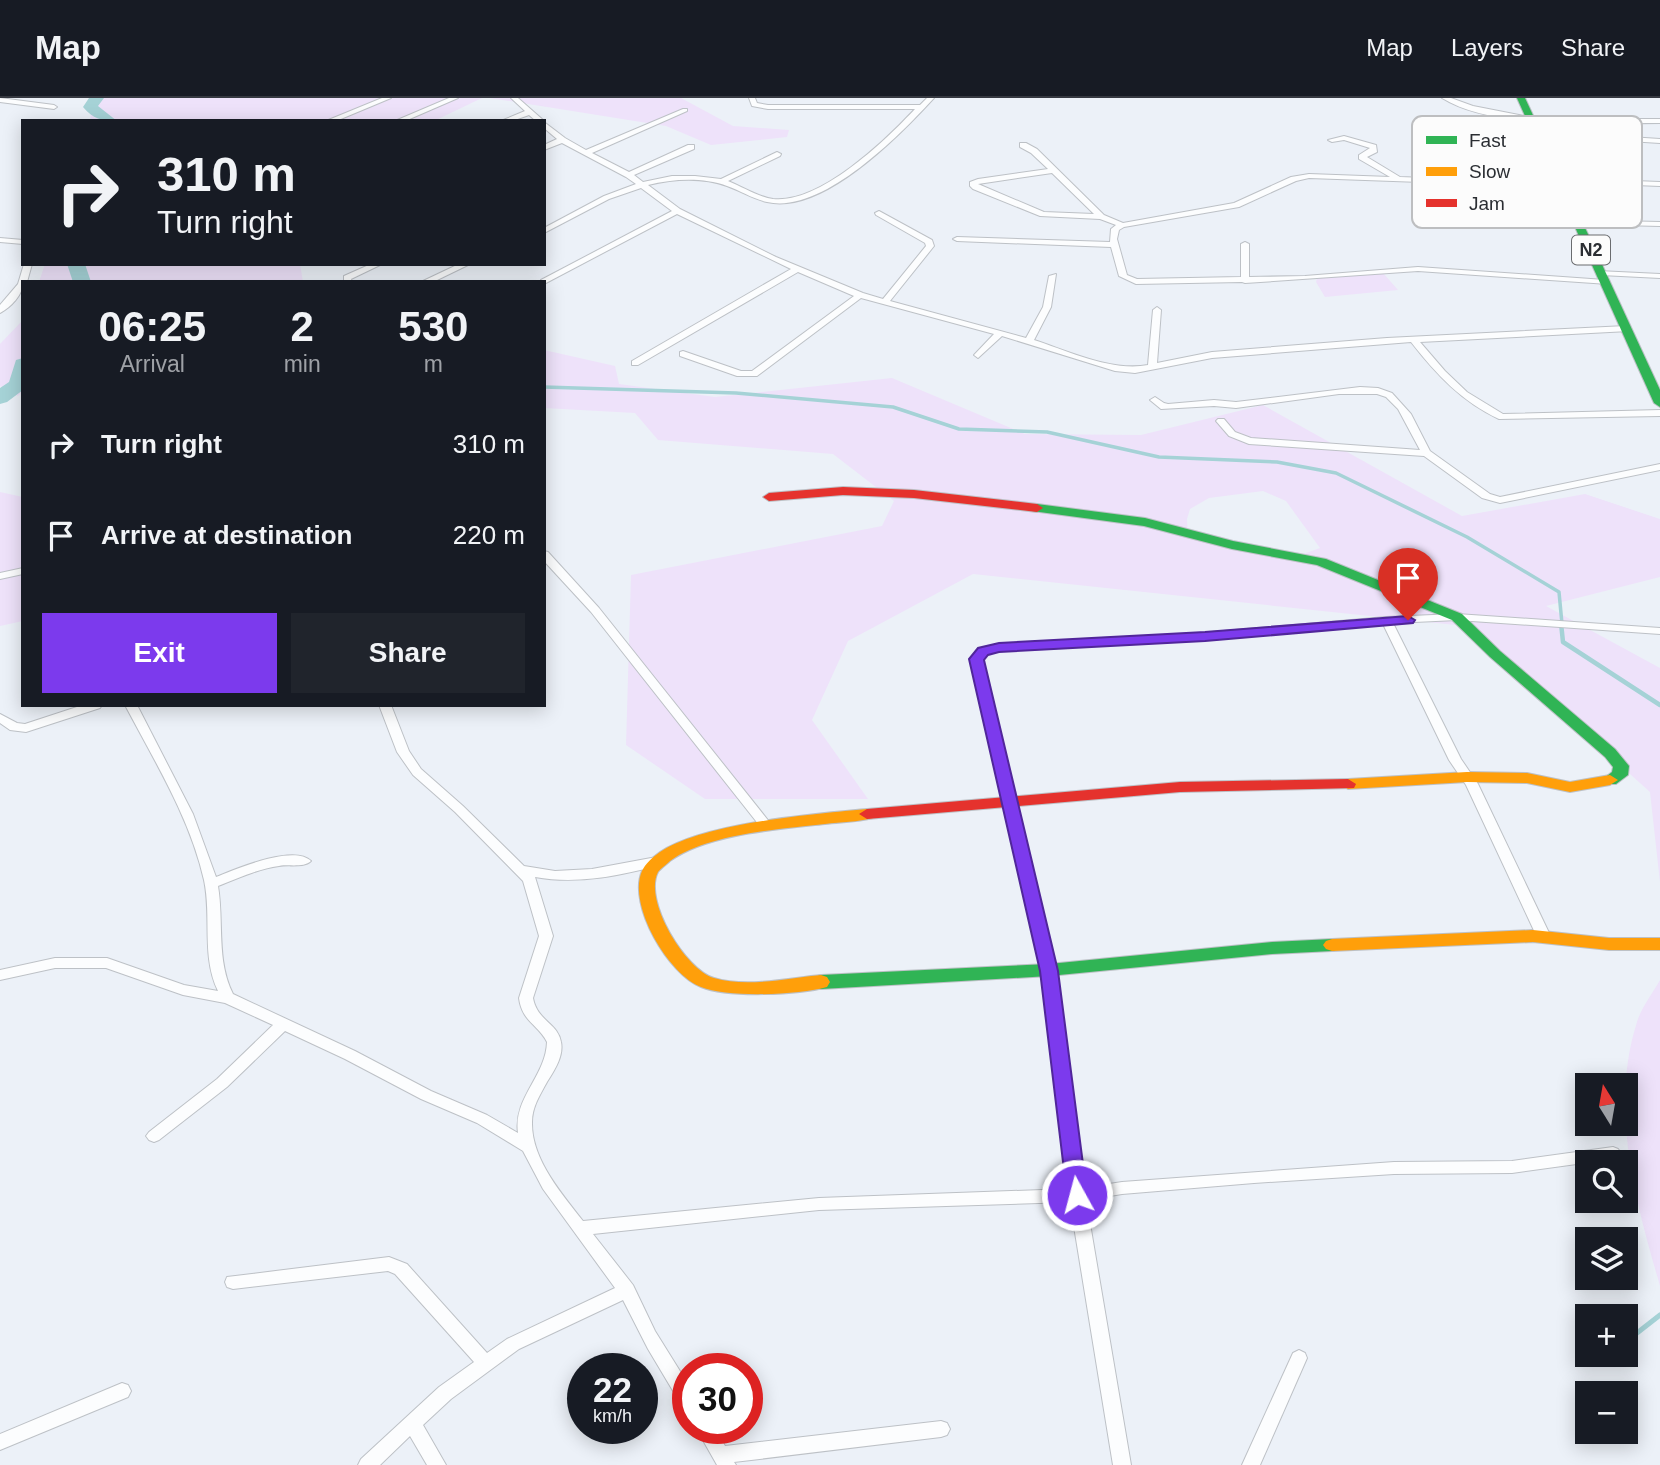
<!DOCTYPE html>
<meta charset="utf-8">
<style>
:root{--surface:#171b24;--page:#20242c;--text:#f1f3f6;--muted:#9ea1a6;--line:#363941;--accent:#7c3aed}
body{margin:0;font-family:Helvetica,sans-serif;background:var(--page);color:var(--text);height:100vh;display:flex;flex-direction:column;font-size:26px;white-space:nowrap}
*{box-sizing:border-box;margin:0}
p{font-size:23px;color:var(--muted)}
.icon{flex:none;width:38px;height:38px;fill:none;stroke:currentColor;stroke-width:2;stroke-linecap:round;stroke-linejoin:round}
.map{position:relative;flex:1;overflow:hidden}
.sheet{position:absolute;left:21px;top:182px;width:525px;height:427px;display:flex;flex-direction:column;background:var(--surface);border-radius:0px;box-shadow:0 4px 18px #0003}
.sheet>*{flex:none}
.banner{position:absolute;left:21px;top:21px;width:525px;height:147px;border-radius:0px;box-shadow:0 4px 18px #0003;background:#171b24;color:var(--text);overflow:hidden}
.needle{width:46px;rotate:349deg}
.tools{position:absolute;left:1575px;top:975px;display:grid;gap:14px}
.tools a{display:grid;place-items:center;width:63px;height:63px;border-radius:0px;background:var(--surface);box-shadow:0 4px 18px #0003;font-size:35px}
.speed{position:absolute;left:567px;top:1255px;display:flex;gap:14px;font-size:35px;font-weight:700;text-align:center}
.speed>*{display:grid;place-content:center;width:91px;height:91px;border-radius:50%;background:var(--surface);box-shadow:0 4px 18px #0003;line-height:1}
.speed small{font-size:18px;font-weight:400}
.speed .limit{border:10px solid #d22;background:#fff;color:#111}
.pin{position:absolute;display:grid;place-items:center;width:60px;height:60px;color:#fff;margin:-72px -30px;border-radius:50% 50% 50% 0;rotate:-45deg;box-shadow:0 0 7px #0007}
.pin .icon{rotate:45deg}
.me{position:absolute;width:77px;margin:-38px;rotate:353deg;stroke-linejoin:round;filter:drop-shadow(0 0 5px #0008)}
.turn{display:flex;align-items:center;gap:24px;height:147px;padding:0 21px;font-size:32px}
.turn .icon{width:91px;height:91px;stroke-width:2.5}
.turn b{display:block;font-size:49px;line-height:60px}
.eta{display:flex;justify-content:space-evenly;align-items:center;height:119px;text-align:center}
.eta b{font-size:42px;font-weight:700;line-height:49px}
.primary-button{display:flex;gap:14px;margin-top:auto;padding:14px 21px}
.primary-button a{flex:1;height:80px;border-radius:0px;background:var(--accent);color:#fff;font-size:28px;font-weight:700;line-height:80px;text-align:center}
.primary-button a+a{background:var(--page);color:var(--text)}
ul{padding:0;list-style:none}
li{display:flex;align-items:center;gap:21px;height:91px;padding:0 21px}
li div{flex:1}
li b{display:block;font-size:26px}
li em{font-style:normal}
header{display:flex;align-items:center;gap:42px;box-sizing:border-box;height:98px;padding:0 35px;background:var(--surface);border-bottom:2px solid var(--line)}
header strong{font-size:33px}
nav{display:flex;gap:38px;margin-inline-start:auto;font-size:24px}
.map>svg:first-child{display:block}
.green{fill:#eee2fa;fill-rule:evenodd}
.lines{fill:none;stroke-linecap:round;stroke-linejoin:round}
.stream-far2{stroke:#a5d2d6;stroke-width:3.5}
.stream-far1{stroke:#a5d2d6;stroke-width:4.5}
.stream{stroke:#a5d2d6;stroke-width:5}
.river{fill:#a5d2d6;fill-rule:evenodd}
.street-casing{stroke:#bdc1c6;stroke-width:2}
.fast-casing{stroke:#bdc1c6;stroke-width:2}
.slow-casing{stroke:#bdc1c6;stroke-width:2}
.jam-casing{stroke:#bdc1c6;stroke-width:2}
.street{fill:#fcfdfe;fill-rule:evenodd}
.fast{fill:#30b455;fill-rule:evenodd}
.slow{fill:#ff9f0a;fill-rule:evenodd}
.jam{fill:#e5322d;fill-rule:evenodd}
.route{fill:#7c3aed;stroke:#51269a;stroke-width:2}
.labels{text-anchor:middle;dominant-baseline:central;stroke-width:7;stroke-linejoin:round;paint-order:stroke}
.shield{fill:#fcfcfc;stroke:#6a6c6f;stroke-width:2}
.shield-label{font-size:18px;font-weight:bold;fill:#2b2e33}
.key{fill:#fcfcfc;stroke:#bdbec0;stroke-width:2}
.key-label{font-size:19px;fill:#2b2e33}
</style>
<header>
<strong>Map</strong>
<nav><a>Map</a><a>Layers</a><a>Share</a></nav>
</header>
<div class="map">
<svg width="1660" height="1367" viewBox="0 0 1660 1367">
<rect width="100%" height="100%" fill="#ecf1f8"/>
<g class="green">
<polygon points="93,0 482,0 434,23 90,23"/>
<polygon points="490,0 681,0 733,28 789,32 787,39 711,47 666,28"/>
<polygon points="45,166 300,166 303,184 39,184"/>
<polygon points="1383,175 1398,192 1325,199 1316,184 1317,180"/>
<polygon points="23,222 23,292 18,298 0,288 0,246"/>
<path d="M544,252L615,268L619,286L715,299L892,280L1025,336L1141,337L1263,307L1462,418L1585,396L1660,421V479L1546,508L1660,570V784L1650,694L1465,528L973,476L848,543L812,622L868,701H705L626,647L631,477L882,428L894,403L833,356L658,342L635,315L544,310ZM1263,393L1286,403L1320,450L1286,462L1188,438L1187,421L1190,411L1209,400Z"/>
<polygon points="0,394 23,399 23,523 0,528"/>
<path d="M1660,882V1188C1636,1104 1609,1011 1637,924C1641,910 1653,895 1660,882Z"/>
</g>
<g class="lines">
<polyline class="stream-far2" points="544,289 736,295 893,309 959,331 1047,334 1159,359 1277,364 1336,375 1467,439 1559,494 1562,526"/>
<polyline class="stream-far1" points="1561,525 1563,544 1660,607"/>
<polyline class="stream" points="1637,1235 1660,1217"/>
<g class="river">
<path d="M89,0H104L98,8L117,23C102,23 93,21 83,9Z"/>
<polygon points="67,166 85,166 91,184 73,184"/>
<polygon points="23,260 23,292 7,304 0,306 0,290 9,284 16,262"/>
</g>
<defs>
<g id="street">
<polygon points="0,0 54,7 57,9 54,11 0,4"/>
<polygon points="382,0 391,0 336,23 326,23"/>
<polygon points="449,0 458,0 405,23 395,23"/>
<polygon points="511,0 518,0 543,22 545,23 536,23 529,17 512,23 501,23 525,13"/>
<path d="M749,0H755L757,5L768,7H920L927,0H934C900,37 822,117 767,104C753,101 741,93 727,88C702,79 673,81 648,87L680,111L776,159L863,195L883,201L926,148L925,145L876,117L875,115L879,113L932,142L934,148L890,203L1026,240L1043,209L1049,178L1056,176L1051,209L1034,242C1068,253 1112,274 1148,267L1153,212L1157,209L1161,212L1157,265L1212,254L1387,240L1626,228L1630,231L1629,233L1420,244L1445,273L1467,294L1503,316L1660,312V318L1499,321C1462,304 1436,276 1411,244L1212,260L1135,275L1115,273L1002,238L978,260L974,257L994,236L861,200L757,278H737L680,258V254L683,253L741,273H752L854,198L798,174L638,267H632V263L791,171L677,116L544,186V184H540L541,182L672,113L641,90L609,101L544,135V130L604,98L636,86L626,79L562,45L544,52V47L557,41L544,30V24L565,40L586,52L683,11H687V13L592,55L629,74L688,47H694V51L634,77L643,84L672,78H695L721,81L777,54L781,56L780,58L728,83C743,89 758,99 773,101C820,106 886,42 915,11H768L752,8Z"/>
<path d="M1442,0H1451L1473,8L1524,18L1579,21H1660V25C1600,25 1493,32 1442,0Z"/>
<path d="M1448,29H1539V33H1449L1443,35L1456,56L1524,65L1532,70L1540,84L1562,85L1566,87L1562,89L1309,80L1296,83L1239,109L1124,129L1119,132L1117,141L1127,177L1137,181L1241,179V146L1245,144L1249,146V179L1305,178L1418,169L1605,182H1608V186L1418,173L1245,185L1242,184L1136,186L1119,178L1111,149L957,143L953,141L957,139L1110,144L1111,131L1116,127L1100,121L1040,118L973,91L970,88V84L978,81L1048,71L1031,55L1020,49V45H1026L1037,51L1104,117L1123,125L1234,105L1291,79L1309,76L1390,79L1359,61V57L1370,50L1344,42L1332,44L1328,42L1344,38L1376,47L1377,54L1367,59L1400,79L1532,84L1526,73L1519,69L1450,60L1435,34ZM1052,75L1094,116L1044,114L978,86Z"/>
<polygon points="1538,33 1660,41 1660,45 1535,37 1534,35"/>
<polygon points="1557,80 1660,84 1660,88 1560,84 1557,84"/>
<polygon points="1576,122 1660,124 1660,128 1579,126 1576,126"/>
<polygon points="0,140 23,142 23,146 0,144"/>
<path d="M24,166H32L27,184H23C23,197 11,209 0,215V207L18,186Z"/>
<polygon points="371,166 380,167 351,181 352,184 344,184 344,178"/>
<polygon points="459,166 470,166 433,184 421,184"/>
<polygon points="1598,173 1660,176 1660,180 1601,177 1597,175"/>
<polygon points="1360,289 1378,290 1392,295 1411,316 1430,353 1490,396 1500,399 1660,366 1660,372 1500,405 1482,400 1424,358 1249,346 1229,338 1216,323 1218,321 1224,321 1235,334 1251,340 1420,352 1398,311 1386,299 1377,296 1339,296 1236,310 1214,308 1161,311 1150,302 1155,299 1164,305 1168,306 1214,302 1236,304"/>
<polygon points="544,453 548,454 599,510 771,726 773,729 771,732 763,732 591,514 544,463"/>
<polygon points="23,470 23,476 0,481 0,475"/>
<path d="M1457,516L1660,530V536L1457,522L1393,525L1461,661L1478,686L1551,839L1549,842H1539L1537,839L1466,687L1449,662L1383,526L1154,545L999,553L987,556L982,562L1056,872L1084,1090L1122,1084L1394,1064L1512,1063L1613,1049L1618,1051L1621,1055L1618,1059L1613,1061L1512,1075L1394,1076L1254,1085L1122,1096L1086,1102L1131,1367H1113L1070,1104L819,1112L593,1136L633,1187L655,1233L688,1286V1310L682,1308L648,1251L623,1202L519,1251L451,1301L423,1327L446,1367H427L410,1338L380,1367H358L361,1361L439,1289L474,1264L395,1176L388,1173L233,1191L227,1189L225,1184L227,1179L389,1159L407,1166L487,1255L507,1241L615,1190L543,1091L523,1053L477,1025L421,1001L345,961L285,933L227,989L159,1042L154,1044L149,1042L146,1038L149,1034L217,981L273,927L225,905L183,897L106,870H55L0,882V872L55,860H107L184,887L218,893C201,858 212,819 204,782C190,720 155,664 125,607H137L193,716L216,779C236,771 294,746 311,763C304,770 289,766 279,768C258,771 238,780 218,788C224,824 216,862 233,896L355,953L431,993L487,1017L518,1035C513,1000 546,978 547,944C538,926 522,924 519,900L539,838L523,783L455,714L413,677L397,654L379,607H391L409,653L421,671L463,708L524,768L555,773L592,771L662,758L668,762L667,765C624,777 579,787 535,779L553,838L533,900C537,923 558,925 561,944C564,958 554,973 547,984C540,997 532,1009 532,1024C531,1061 562,1096 583,1123L819,1100L1069,1091L1042,872L970,561L979,552L999,547L1154,539L1386,519Z"/>
<polygon points="83,607 102,607 100,610 26,634 10,632 0,625 0,616 17,625 25,626"/>
<polygon points="1299,1252 1305,1255 1307,1260 1260,1367 1242,1367 1293,1255"/>
<polygon points="122,1285 128,1287 131,1293 128,1299 0,1352 0,1336"/>
<polygon points="941,1323 947,1325 950,1331 947,1337 941,1339 734,1364 736,1367 717,1367 696,1330 715,1330 725,1348"/>
</g>
<g id="fast">
<polygon points="1517,0 1525,0 1660,292 1660,309 1654,305"/>
<polygon points="1037,406 1145,420 1233,443 1326,461 1462,516 1500,553 1615,651 1629,668 1628,677 1616,686 1604,686 1602,682 1612,674 1613,669 1605,659 1490,559 1452,522 1317,467 1232,451 1144,428 1032,413 1032,407"/>
<polygon points="1332,841 1338,843 1341,847 1338,851 1332,853 1272,856 1049,878 821,891 815,889 812,884 815,879 821,877 1049,866 1272,844"/>
</g>
<g id="slow">
<polygon points="1467,674 1527,675 1570,684 1610,677 1618,682 1610,687 1570,694 1527,685 1467,684 1348,691 1340,686 1348,681"/>
<path d="M867,711L875,716L873,720C858,724 841,724 825,726C780,731 707,736 670,763C667,766 661,770 658,774C643,803 686,872 714,880C747,890 788,880 821,877L827,879L830,884L827,889C799,897 728,900 701,889C669,877 627,807 642,773C645,766 653,759 660,754C704,725 813,716 867,711Z"/>
<polygon points="1533,832 1609,840 1660,840 1660,852 1609,852 1533,844 1332,853 1326,851 1323,847 1326,843 1332,841"/>
</g>
<g id="jam">
<polygon points="843,389 914,392 1037,406 1043,410 1037,414 914,400 843,397 769,403 763,399 769,395"/>
<polygon points="1348,681 1356,686 1354,690 1180,694 867,721 859,716 867,711 1180,684"/>
</g>
</defs>
<use href="#street" class="street-casing"/>
<use href="#fast" class="fast-casing"/>
<use href="#slow" class="slow-casing"/>
<use href="#jam" class="jam-casing"/>
<use href="#street" class="street"/>
<use href="#fast" class="fast"/>
<use href="#slow" class="slow"/>
<use href="#jam" class="jam"/>
</g>
<polygon class="route" points="1408,518 1415,522 1413,525 1205,543 999,554 988,557 984,562 1058,873 1087,1097 1084,1103 1077,1105 1070,1103 1067,1097 1040,873 969,561 978,550 999,545 1205,534"/>
<g class="labels">
<rect class="shield" x="1572" y="137.5" width="38" height="29" rx="5"/>
<g class="shield-label">
<text x="1591" y="152">N2</text>
</g>
</g>
<rect x="1412" y="18" width="230" height="112" rx="10" class="key"/>
<rect x="1426" y="38" width="31" height="8" fill="#30b455"/>
<rect x="1426" y="69" width="31" height="9" fill="#ff9f0a"/>
<rect x="1426" y="101" width="31" height="8" fill="#e5322d"/>
<g class="key-label">
<text x="1469" y="49">Fast</text>
<text x="1469" y="80">Slow</text>
<text x="1469" y="112">Jam</text>
</g>
</svg>
<div class="tools">
<a><svg class="needle" viewBox="-14 -14 28 28"><path d="M0-13l5 13h-10z" fill="#e53935"/><path d="M0 13l5-13h-10z" fill="#9ea1a6"/></svg></a>
<a><svg class="icon" aria-label="search" viewBox="0 0 24 24"><circle cx="10" cy="10" r="6"/><path d="M15 15l6 6"/></svg></a>
<a><svg class="icon" aria-label="layers" viewBox="0 0 24 24"><path d="M12 4l9 5-9 5-9-5zM3 14l9 5 9-5"/></svg></a>
<a>+</a>
<a>−</a>
</div>
<div class="speed"><div>22<small>km/h</small></div><div class="limit">30</div></div>
<div class="pin" style="left:1408px;top:522px;background:#d93025"><svg class="icon" aria-label="arrive" viewBox="0 0 24 24"><path d="M6 21V4h12l-3 4 3 4H6"/></svg></div>
<svg class="me" style="left:1077px;top:1097px" viewBox="-20 -20 40 40"><circle r="17" fill="#7c3aed" stroke="#fff" stroke-width="3"/><path d="M0-11L8 9 0 5-8 9z" fill="#fff"/></svg>
<div class="banner">
<div class="turn"><svg class="icon" aria-label="right" viewBox="0 0 24 24"><path d="M7 20v-9h11M14 6l5 5-5 5"/></svg><div><b>310 m</b>Turn right</div></div>
</div>
<section class="sheet">
<div class="eta">
<div><b>06:25</b><p>Arrival</p></div>
<div><b>2</b><p>min</p></div>
<div><b>530</b><p>m</p></div>
</div>
<ul>
<li><svg class="icon" aria-label="right" viewBox="0 0 24 24"><path d="M7 20v-9h11M14 6l5 5-5 5"/></svg><div><b>Turn right</b></div><em>310 m</em></li>
<li><svg class="icon" aria-label="arrive" viewBox="0 0 24 24"><path d="M6 21V4h12l-3 4 3 4H6"/></svg><div><b>Arrive at destination</b></div><em>220 m</em></li>
</ul>
<div class="primary-button"><a>Exit</a><a>Share</a></div>
</section>
</div>
